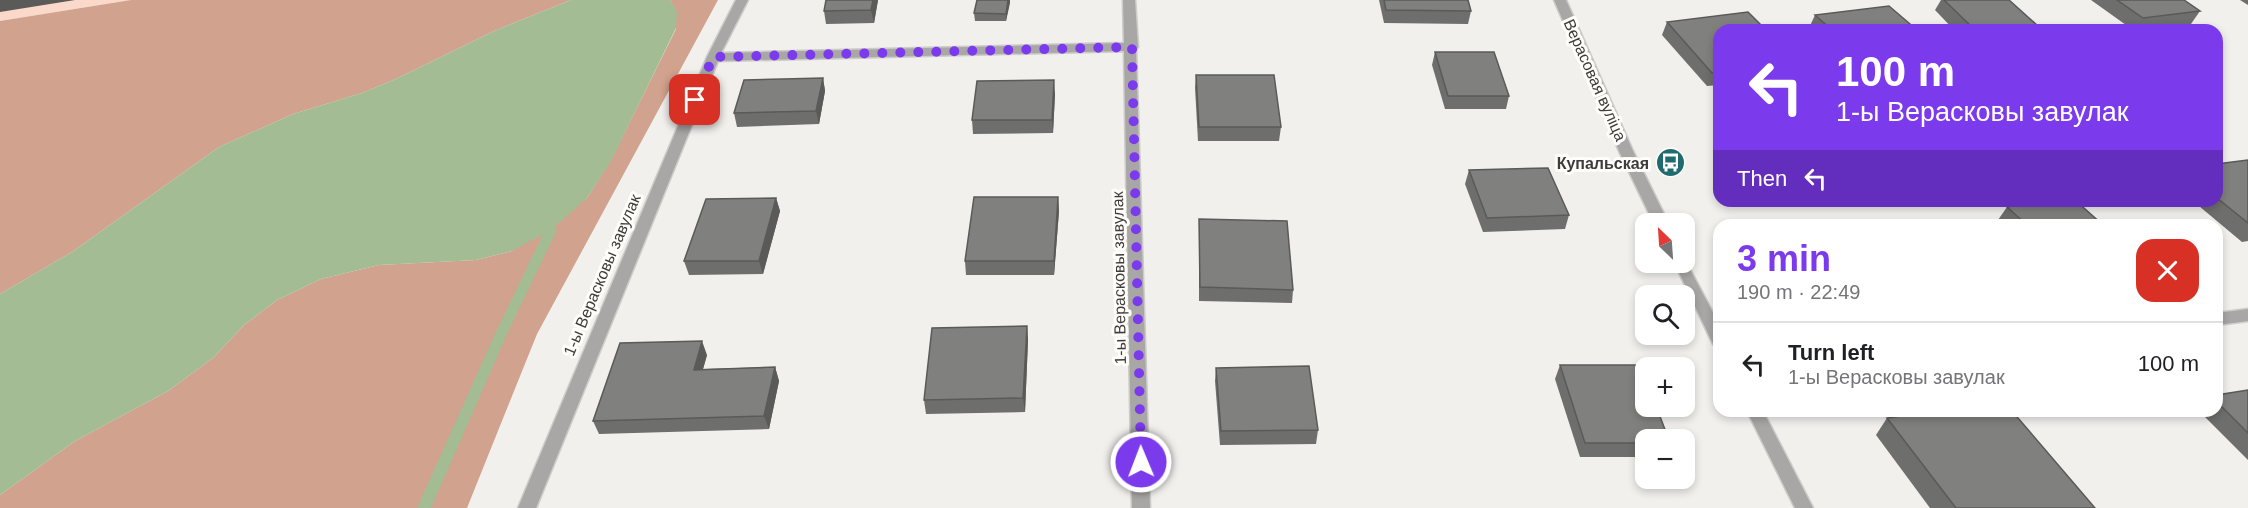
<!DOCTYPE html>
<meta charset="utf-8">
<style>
:root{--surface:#fff;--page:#f2f2f2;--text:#202124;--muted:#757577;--line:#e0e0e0;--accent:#7c3aed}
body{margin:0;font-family:Arial,sans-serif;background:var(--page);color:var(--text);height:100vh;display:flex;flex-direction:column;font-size:22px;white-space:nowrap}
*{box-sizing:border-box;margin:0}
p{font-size:20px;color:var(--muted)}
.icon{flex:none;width:33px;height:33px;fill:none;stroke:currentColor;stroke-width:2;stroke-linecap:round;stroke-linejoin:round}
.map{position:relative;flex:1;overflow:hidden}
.panel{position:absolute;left:1713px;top:219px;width:510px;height:198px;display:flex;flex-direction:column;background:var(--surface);border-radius:18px;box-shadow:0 3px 9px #0003}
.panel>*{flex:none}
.guide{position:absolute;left:1713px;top:24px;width:510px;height:183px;border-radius:18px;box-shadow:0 3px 9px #0003;background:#7c3aed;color:#fff;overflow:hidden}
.needle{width:39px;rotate:335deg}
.fabs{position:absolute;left:1635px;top:213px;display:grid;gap:12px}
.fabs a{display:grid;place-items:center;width:60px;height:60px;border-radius:12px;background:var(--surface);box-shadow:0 3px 9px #0003;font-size:30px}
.pin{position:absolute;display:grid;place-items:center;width:51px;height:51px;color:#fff;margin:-26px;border-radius:12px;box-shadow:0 3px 9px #0006}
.me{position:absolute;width:66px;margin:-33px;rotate:359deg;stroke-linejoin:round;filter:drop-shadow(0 0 4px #0008)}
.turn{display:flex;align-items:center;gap:21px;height:126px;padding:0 24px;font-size:27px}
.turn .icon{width:78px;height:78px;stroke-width:2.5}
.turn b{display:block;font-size:42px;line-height:51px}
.then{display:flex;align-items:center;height:57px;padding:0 24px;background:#0003;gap:12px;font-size:22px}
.round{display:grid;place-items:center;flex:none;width:63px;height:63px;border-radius:18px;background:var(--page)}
.headline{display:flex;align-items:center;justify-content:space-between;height:102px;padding:0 24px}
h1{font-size:36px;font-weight:600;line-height:45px;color:var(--accent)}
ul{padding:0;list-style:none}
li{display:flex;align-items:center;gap:18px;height:84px;padding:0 24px;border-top:2px solid var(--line)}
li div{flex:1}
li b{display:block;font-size:22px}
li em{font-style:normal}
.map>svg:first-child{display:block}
.green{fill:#fad9cb}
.forest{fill:#d1a28d}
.water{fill:#a4bc93}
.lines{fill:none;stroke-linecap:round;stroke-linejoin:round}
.stream{fill:#a4bc93;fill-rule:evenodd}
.minor-casing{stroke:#cdccc9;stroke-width:3}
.minor{fill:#a8a7a6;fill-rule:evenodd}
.wall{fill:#6e6f6c}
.shaded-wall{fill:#5a5a58}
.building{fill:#80817e;stroke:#5a5a58;stroke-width:1.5}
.route{stroke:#7c3aed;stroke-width:10;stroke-dasharray:0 18}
.labels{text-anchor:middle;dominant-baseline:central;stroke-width:6;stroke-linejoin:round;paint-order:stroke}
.street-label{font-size:16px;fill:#3d3c3b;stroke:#fffdfa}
.poi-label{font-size:16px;font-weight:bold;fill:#3d3c3b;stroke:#fffdfa;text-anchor:end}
</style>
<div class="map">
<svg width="2248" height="508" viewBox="0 0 2248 508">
<rect width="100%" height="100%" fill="#f1f0ed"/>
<polygon class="green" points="0,0 131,0 0,21"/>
<g class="forest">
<polygon points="131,0 571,0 494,31 396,79 362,93 293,114 219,147 72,252 0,294 0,21"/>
<polygon points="670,0 718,0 537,334 467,508 0,508 0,495 75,441 168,391 213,358 244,325 277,300 321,279 379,265 476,260 512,251 587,198 611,160 676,29 676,11"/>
</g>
<polygon class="water" points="571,0 670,0 677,11 676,28 611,161 587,198 551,230 512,251 476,260 379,265 321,279 277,300 244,325 213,358 168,391 75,441 0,495 0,294 72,252 219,147 293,114 362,93 396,79 494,31"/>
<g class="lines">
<polygon class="stream" points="551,226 557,230 507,334 431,508 417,508 495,334 545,230"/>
<defs>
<g id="minor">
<polygon points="736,0 748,0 721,53 1124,43 1123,0 1135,0 1138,47 1136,50 1150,508 1132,508 1124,51 718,61 536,508 518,508 707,57"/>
<polygon points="1554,0 1566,0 1633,151 1669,224 1654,224 1619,151"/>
<polygon points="1684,258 1719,324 1719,346 1713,344 1711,340 1674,262 1684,262"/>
<polygon points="2248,309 2248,321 2217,325 2217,313"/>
<polygon points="1747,411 1763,411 1813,508 1795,508"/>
</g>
</defs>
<use href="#minor" class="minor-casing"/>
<use href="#minor" class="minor"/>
</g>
<g class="wall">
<polygon points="826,0 878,0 874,23 826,24 824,11"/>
<polygon points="977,0 1010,0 1006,21 975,21 974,13"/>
<polygon points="1379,0 1468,0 1471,11 1468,24 1384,23"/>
<polygon points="1941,0 2009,0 2038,26 2035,30 1954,30 1935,10"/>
<polygon points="2091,0 2184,0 2200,11 2191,24 2142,30 2133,30"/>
<polygon points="2240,0 2248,0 2248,5"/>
<polygon points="1815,15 1917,30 1812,30 1809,28"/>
<polygon points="1667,22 1719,30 1719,85 1707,86 1662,35"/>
<polygon points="1435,52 1509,96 1506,109 1445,109 1432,65"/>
<polygon points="1196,75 1281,127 1279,141 1198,141 1195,88"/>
<polygon points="823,78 825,91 819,124 737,127 734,113"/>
<polygon points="1055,94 1053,133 973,134 972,120"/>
<polygon points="2248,160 2248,241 2242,242 2193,201 2217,201 2217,164"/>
<polygon points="1469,170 1569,215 1565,229 1483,232 1465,184"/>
<polygon points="1058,197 1059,211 1054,275 966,275 965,261"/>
<polygon points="776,198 780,211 763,274 689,275 684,261"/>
<polygon points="2007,207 2103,225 2003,225 1998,220"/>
<polygon points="1199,219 1293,290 1292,303 1199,301"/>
<polygon points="1027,326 1028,340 1025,412 926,414 924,400"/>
<polygon points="707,355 703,369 775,367 779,381 769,429 599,434 593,421"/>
<polygon points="1560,365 1646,440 1646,457 1580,457 1555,379"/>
<polygon points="1216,368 1318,430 1316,444 1220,445 1215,381"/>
<polygon points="2248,390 2248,460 2199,411 2217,411 2217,395"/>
<polygon points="1887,418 2095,508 1930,508 1876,435"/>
</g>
<g class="shaded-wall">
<polygon points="0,0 75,0 0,12"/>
<polygon points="873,0 878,0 874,23 871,10"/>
<polygon points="1008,0 1010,0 1010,3 1006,21 1006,14"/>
<polygon points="823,78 825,91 819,124 816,111"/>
<polygon points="1054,80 1055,94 1053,133 1052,120"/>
<polygon points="1058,197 1059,211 1054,275 1054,261"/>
<polygon points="776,198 780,211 763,274 759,261"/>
<polygon points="1027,326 1028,340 1025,412 1023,398"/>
<polygon points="702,341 707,355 699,383 694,370"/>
<polygon points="775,367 779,381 769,429 764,416"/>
</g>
<g class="building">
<polygon points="826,0 873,0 871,10 824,11"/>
<polygon points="977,0 1008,0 1006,14 974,13"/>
<polygon points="1384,0 1468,0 1471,11 1386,10"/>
<polygon points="1944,0 2009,0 2038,26 1974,29"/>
<polygon points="2117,0 2184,0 2200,11 2143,18"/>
<polygon points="1889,6 1917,30 1832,30 1815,15"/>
<polygon points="1748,12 1766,30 1719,30 1719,72 1712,73 1667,22"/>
<polygon points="1435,52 1494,52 1509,96 1448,96"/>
<polygon points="1196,75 1274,75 1281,127 1199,127"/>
<polygon points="823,78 816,111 734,113 744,80"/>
<polygon points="1054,80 1052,120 972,120 977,81"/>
<polygon points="2248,160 2248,223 2217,198 2217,164"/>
<polygon points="1548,168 1569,215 1487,218 1469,170"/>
<polygon points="974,197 1058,197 1054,261 965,261"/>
<polygon points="776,198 759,261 684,261 706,199"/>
<polygon points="2040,201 2076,201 2103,225 2027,225 2007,207"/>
<polygon points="1199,219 1287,221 1293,290 1200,287"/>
<polygon points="1842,224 1843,225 1796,225"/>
<polygon points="1027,326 1023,398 924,400 932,328"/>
<polygon points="702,341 694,370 775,367 764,416 593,421 620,343"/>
<polygon points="1560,365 1640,365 1646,379 1646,406 1656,406 1669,440 1646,440 1646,443 1585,443"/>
<polygon points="1309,366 1318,430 1221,431 1216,368"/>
<polygon points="2248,390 2248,433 2217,402 2217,395"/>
<polygon points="1936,411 2012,411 2095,508 1956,508 1887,418"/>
</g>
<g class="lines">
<polyline class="route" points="695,100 713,57 1132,47 1141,462"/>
</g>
<defs>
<symbol id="bus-disc" viewBox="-11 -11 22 22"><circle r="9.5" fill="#1f6c6e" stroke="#fffdfa"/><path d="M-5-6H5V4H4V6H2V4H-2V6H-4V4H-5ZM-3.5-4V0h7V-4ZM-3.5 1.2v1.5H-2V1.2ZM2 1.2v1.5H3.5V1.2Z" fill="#fff"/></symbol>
</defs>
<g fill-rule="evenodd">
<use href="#bus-disc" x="1654" y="146" width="33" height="33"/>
</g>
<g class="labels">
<g class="street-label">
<text transform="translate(1595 80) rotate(66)">Верасовая вуліца</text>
<text transform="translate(602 275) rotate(-67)">1-ы Верасковы завулак</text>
<text transform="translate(1119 278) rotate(-91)">1-ы Верасковы завулак</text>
</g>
<g class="poi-label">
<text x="1649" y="163">Купальская</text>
</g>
</g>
</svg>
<div class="fabs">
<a><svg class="needle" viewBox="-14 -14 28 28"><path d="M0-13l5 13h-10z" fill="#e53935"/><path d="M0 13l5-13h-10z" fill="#757577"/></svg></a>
<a><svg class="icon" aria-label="search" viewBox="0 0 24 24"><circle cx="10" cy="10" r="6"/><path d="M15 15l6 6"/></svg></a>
<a>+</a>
<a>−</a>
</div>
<div class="pin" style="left:695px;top:100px;background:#d93025"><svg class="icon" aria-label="arrive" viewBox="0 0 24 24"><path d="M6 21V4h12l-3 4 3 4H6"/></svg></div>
<svg class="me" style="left:1141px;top:462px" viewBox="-20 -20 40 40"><circle r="17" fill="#7c3aed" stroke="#fff" stroke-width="3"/><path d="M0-11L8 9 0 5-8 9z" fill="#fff"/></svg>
<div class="guide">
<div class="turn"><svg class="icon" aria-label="left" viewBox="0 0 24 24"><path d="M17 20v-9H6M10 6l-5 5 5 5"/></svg><div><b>100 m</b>1-ы Верасковы завулак</div></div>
<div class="then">Then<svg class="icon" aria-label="left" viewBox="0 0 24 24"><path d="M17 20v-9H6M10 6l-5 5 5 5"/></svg></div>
</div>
<section class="panel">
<div class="headline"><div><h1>3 min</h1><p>190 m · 22:49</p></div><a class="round" style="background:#d93025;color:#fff"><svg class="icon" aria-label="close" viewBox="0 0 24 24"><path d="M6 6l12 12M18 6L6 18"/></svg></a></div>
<ul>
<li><svg class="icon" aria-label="left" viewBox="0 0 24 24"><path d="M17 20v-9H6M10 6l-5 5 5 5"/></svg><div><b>Turn left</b><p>1-ы Верасковы завулак</p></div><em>100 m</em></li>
</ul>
</section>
</div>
